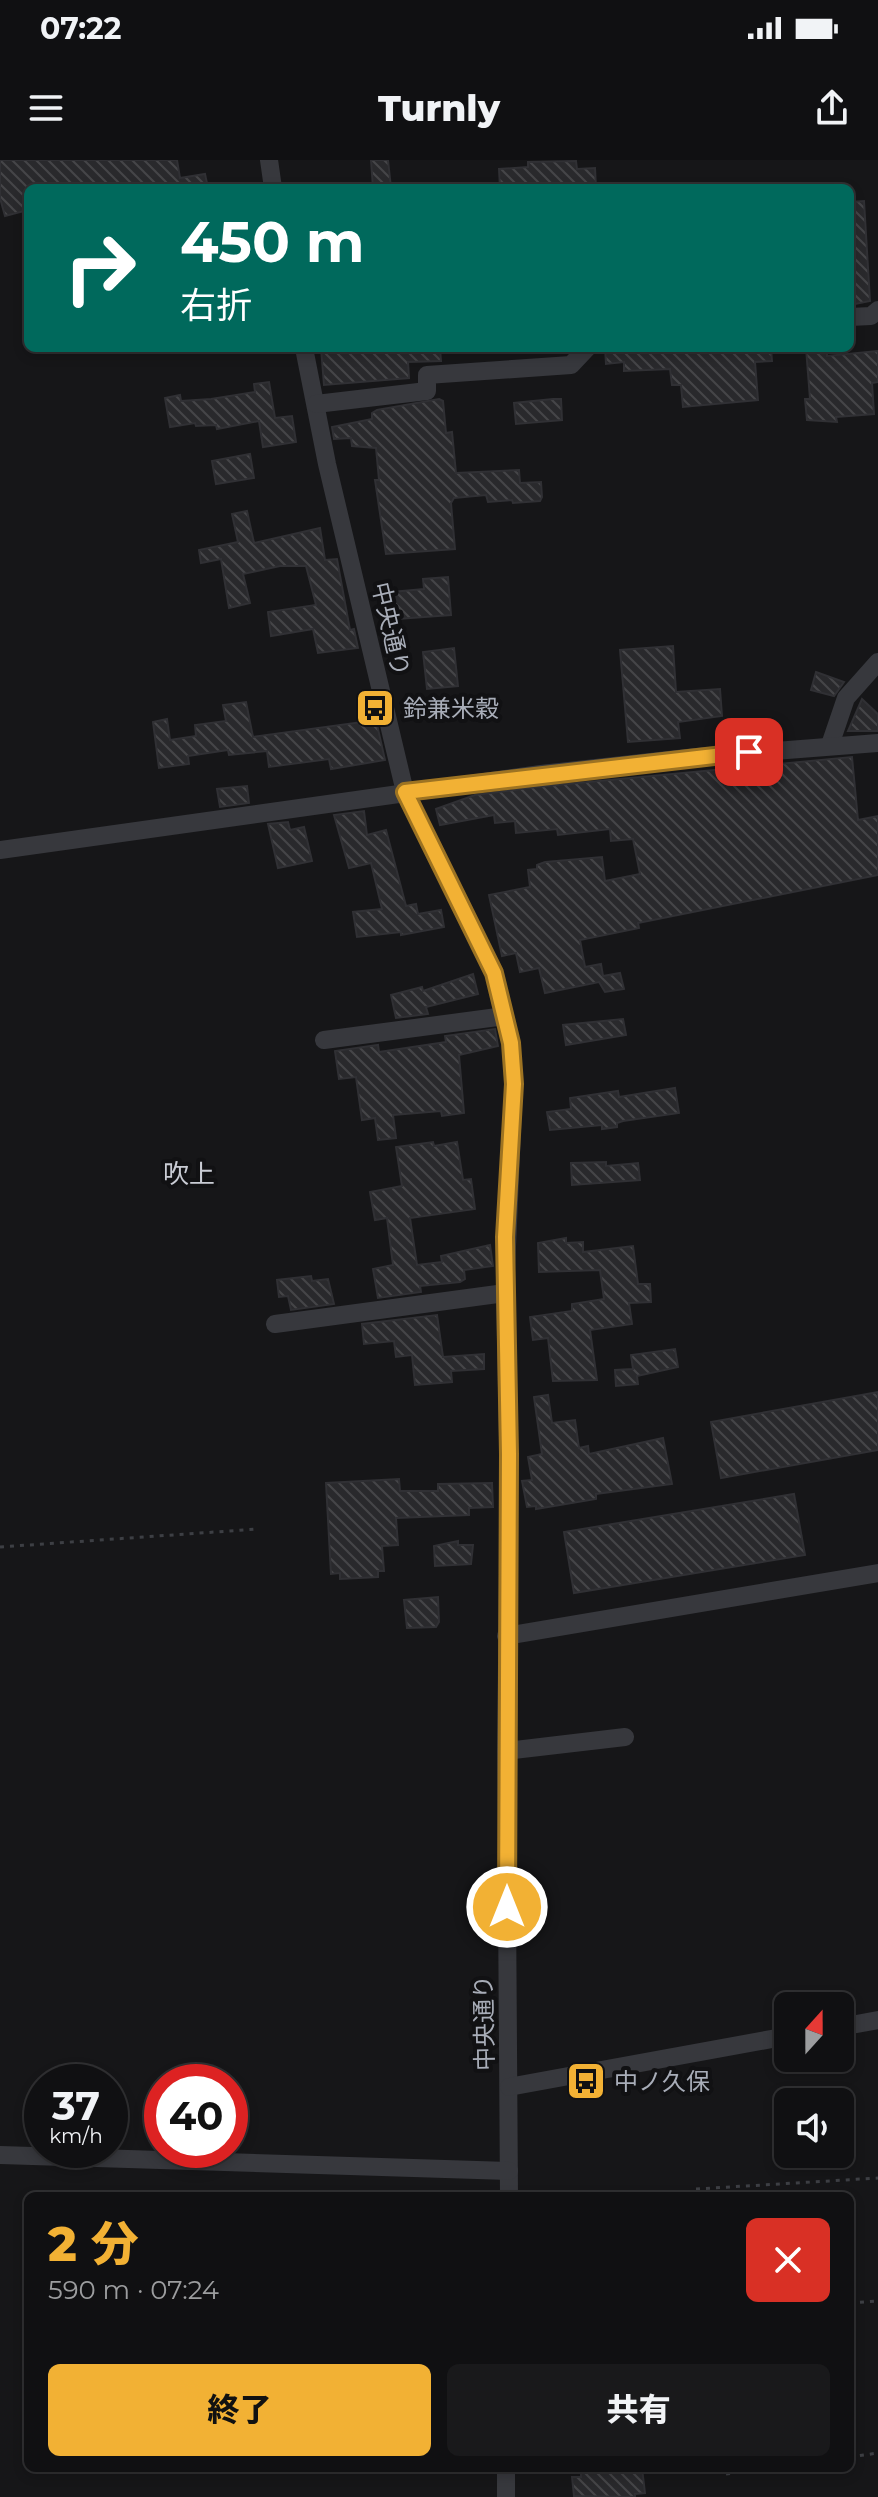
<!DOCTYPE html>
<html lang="ja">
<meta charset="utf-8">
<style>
:root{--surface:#101012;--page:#19191b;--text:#f1f3f6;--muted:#9c9d9f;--line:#303032;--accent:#f2b134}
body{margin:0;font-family:Montserrat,"Noto Sans JP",sans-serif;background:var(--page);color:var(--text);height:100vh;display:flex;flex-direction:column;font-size:30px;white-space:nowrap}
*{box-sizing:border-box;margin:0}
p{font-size:26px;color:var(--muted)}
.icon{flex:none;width:44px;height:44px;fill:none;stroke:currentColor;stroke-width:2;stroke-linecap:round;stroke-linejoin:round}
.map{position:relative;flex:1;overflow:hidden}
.side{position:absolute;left:24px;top:2032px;width:830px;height:280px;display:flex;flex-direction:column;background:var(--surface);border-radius:12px;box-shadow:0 4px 12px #0003,0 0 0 2px var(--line)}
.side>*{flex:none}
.guide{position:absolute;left:24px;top:24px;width:830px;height:168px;border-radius:12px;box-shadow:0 4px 12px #0003,0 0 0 2px var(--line);background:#00695c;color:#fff;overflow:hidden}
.needle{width:52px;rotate:21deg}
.controls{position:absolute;left:774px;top:1832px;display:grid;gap:16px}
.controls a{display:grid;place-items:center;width:80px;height:80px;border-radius:12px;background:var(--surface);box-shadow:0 4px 12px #0003,0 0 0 2px var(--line);font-size:40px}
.speed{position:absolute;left:24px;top:1904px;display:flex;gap:16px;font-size:40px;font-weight:700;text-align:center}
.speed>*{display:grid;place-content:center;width:104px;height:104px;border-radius:50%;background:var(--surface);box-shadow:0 4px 12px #0003,0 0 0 2px var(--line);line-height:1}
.speed small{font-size:20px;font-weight:400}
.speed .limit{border:12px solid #d22;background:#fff;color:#111}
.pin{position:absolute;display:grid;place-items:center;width:68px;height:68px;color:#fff;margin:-34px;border-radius:16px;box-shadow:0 4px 12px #0006}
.me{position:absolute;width:88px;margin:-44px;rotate:0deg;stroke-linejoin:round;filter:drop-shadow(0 0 6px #0008)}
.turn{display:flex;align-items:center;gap:28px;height:168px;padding:0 24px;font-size:36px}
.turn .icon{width:104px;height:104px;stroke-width:2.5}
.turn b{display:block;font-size:56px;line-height:68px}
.round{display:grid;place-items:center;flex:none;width:84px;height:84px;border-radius:12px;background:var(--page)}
.headline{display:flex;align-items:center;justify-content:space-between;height:136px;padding:0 24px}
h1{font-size:48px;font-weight:800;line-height:60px;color:var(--accent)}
.button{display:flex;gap:16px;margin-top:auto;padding:16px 24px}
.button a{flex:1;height:92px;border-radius:12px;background:var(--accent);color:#111;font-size:32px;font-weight:800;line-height:92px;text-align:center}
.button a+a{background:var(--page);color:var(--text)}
.status{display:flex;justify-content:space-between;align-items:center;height:56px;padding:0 40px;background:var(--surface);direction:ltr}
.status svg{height:22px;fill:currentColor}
header{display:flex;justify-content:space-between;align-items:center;height:104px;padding:0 24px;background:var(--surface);font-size:36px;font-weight:800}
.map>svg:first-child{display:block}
.building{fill:url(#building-back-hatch);stroke:#303034;stroke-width:2}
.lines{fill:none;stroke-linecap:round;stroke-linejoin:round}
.path{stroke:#3d3f44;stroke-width:3;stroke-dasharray:4 6;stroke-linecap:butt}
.minor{stroke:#37383d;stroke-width:18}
.route-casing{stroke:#9d7322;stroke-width:20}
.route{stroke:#f2b134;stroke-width:14}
.labels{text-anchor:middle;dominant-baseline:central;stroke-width:8;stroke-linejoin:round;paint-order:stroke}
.street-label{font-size:24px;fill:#a8adb8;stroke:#111113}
.poi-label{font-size:24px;fill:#a8adb8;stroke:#111113;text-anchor:start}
.neighbourhood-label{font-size:26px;fill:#c9ccd4;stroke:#111113}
</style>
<div class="status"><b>07:22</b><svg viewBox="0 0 49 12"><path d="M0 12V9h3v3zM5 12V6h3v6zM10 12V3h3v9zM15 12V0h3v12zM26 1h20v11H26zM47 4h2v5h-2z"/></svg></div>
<header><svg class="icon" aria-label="menu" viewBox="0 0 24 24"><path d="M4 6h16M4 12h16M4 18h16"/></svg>Turnly<svg class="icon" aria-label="share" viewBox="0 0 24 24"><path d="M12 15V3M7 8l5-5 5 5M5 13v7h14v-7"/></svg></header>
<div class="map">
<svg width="878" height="2337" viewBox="0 0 878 2337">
<defs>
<pattern id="building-back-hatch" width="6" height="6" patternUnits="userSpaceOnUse" patternTransform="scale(2)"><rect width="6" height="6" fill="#29292c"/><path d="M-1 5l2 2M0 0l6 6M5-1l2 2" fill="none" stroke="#454548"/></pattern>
</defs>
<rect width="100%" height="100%" fill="#161618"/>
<g class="building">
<polygon points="0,0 177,0 180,18 205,14 208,28 28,28 28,50 5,56 0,38"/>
<polygon points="371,0 388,0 391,28 373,28"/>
<polygon points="576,1 577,9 595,8 596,28 555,24 500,28 499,9 528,7 528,2"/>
<polygon points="864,41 870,141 850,145 850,42"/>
<polygon points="321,188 440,188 441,201 408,202 409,218 324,225"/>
<polygon points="605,188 771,188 772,201 755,202 758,240 683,247 681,225 672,225 670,209 624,211 624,202 606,204"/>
<polygon points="806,188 827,188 827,196 878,191 878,222 872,223 874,254 836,257 837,262 807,260 805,239 810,239"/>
<polygon points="269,222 275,258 292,256 296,282 263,287 259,261 217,269 216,265 196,266 195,263 170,267 165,238 180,235 181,241 211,239 255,232 254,224"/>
<polygon points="439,239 443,241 446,273 452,272 456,313 519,310 520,323 541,322 542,337 540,341 513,343 512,340 488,342 486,335 454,338 451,343 455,389 386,394 375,320 379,320 376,288 352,286 351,278 334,279 332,267 372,259 372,253 377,250"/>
<polygon points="553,239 561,239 562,260 516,264 514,243"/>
<polygon points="250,294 254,318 216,324 212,301"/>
<polygon points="247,351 254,383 320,368 325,400 337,399 350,470 354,469 358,488 318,493 313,469 271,476 268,452 316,445 306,406 280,406 243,414 250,443 229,448 221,399 201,403 199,390 238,382 232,354"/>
<polygon points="448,417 451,455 384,460 381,433 424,429 423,419"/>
<polygon points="673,486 676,532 720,529 722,556 678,562 680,578 628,582 620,490"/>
<polygon points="454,488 458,526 427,529 423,492"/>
<polygon points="816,512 844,522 834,536 811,530"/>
<polygon points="862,539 878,554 878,571 848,571"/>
<polygon points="246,542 253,577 376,560 385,600 331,609 329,599 269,607 267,591 229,595 228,590 188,596 189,604 159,608 153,562 167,559 170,580 196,576 195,565 226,561 223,545"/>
<polygon points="852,597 858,660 878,656 878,715 638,763 639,768 580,780 585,807 601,804 603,816 620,813 624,829 605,832 599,822 545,833 539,808 520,812 516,793 502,796 489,735 530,727 528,710 537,709 537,705 545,702 602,697 605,721 640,714 633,679 611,681 610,669 558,675 557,669 516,673 515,661 495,663 494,655 440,665 436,649 475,635 536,627"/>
<polygon points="247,626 249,643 220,647 217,629"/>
<polygon points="364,651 367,675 386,670 406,746 416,744 418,754 441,750 444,767 401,775 401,772 357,777 353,752 382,749 371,703 349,708 334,655"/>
<polygon points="288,662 290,670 304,667 312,701 278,708 268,664"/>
<polygon points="473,814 478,834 426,847 428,854 396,858 391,835 422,827 423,831"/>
<polygon points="623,859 626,875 566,885 563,865"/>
<polygon points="495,869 498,886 459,895 464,953 442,956 441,951 393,955 396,978 378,980 375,958 362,960 356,917 339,919 335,891 378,885 379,892 446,882 445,876"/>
<polygon points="675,928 679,953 623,961 617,963 617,967 602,969 602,965 550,970 547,952 571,949 570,938 618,931 619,937"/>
<polygon points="433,982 434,986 457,982 463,1020 471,1019 475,1049 410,1058 417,1105 442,1102 441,1096 490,1085 493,1106 464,1110 465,1119 460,1122 420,1126 421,1132 378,1138 373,1109 393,1105 387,1058 375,1060 370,1032 402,1026 396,987"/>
<polygon points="606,1002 606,1006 638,1003 640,1020 572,1025 571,1003"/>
<polygon points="566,1078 566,1083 583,1082 583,1092 633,1086 638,1124 650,1124 651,1142 629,1143 632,1164 590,1170 597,1220 553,1221 548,1178 533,1180 530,1157 572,1151 572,1144 604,1139 600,1110 539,1112 538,1083"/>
<polygon points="311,1116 312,1121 328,1119 334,1144 291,1150 288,1136 279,1137 277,1120"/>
<polygon points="437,1155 443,1197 484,1194 484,1209 451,1211 452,1222 415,1225 412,1195 396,1197 394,1181 364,1184 362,1164"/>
<polygon points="675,1189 678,1207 637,1216 638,1224 616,1226 615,1210 633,1209 631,1195"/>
<polygon points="878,1232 878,1290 721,1318 711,1262"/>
<polygon points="548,1235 552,1263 575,1260 579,1288 588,1286 589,1294 663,1278 672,1324 596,1334 596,1339 536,1349 536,1346 527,1347 522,1321 532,1320 528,1297 542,1294 534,1237"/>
<polygon points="399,1319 400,1331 438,1331 438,1324 492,1323 493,1347 469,1348 469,1355 396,1358 398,1385 382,1386 384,1411 378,1411 378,1417 340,1419 340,1413 331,1414 326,1323"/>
<polygon points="794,1334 805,1395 574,1433 564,1372"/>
<polygon points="458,1381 458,1385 473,1385 471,1404 435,1406 434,1386"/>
<polygon points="438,1437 439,1462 436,1467 407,1468 404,1440"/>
<polygon points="581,2308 642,2308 645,2333 635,2334 635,2337 574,2336 572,2317 581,2317"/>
</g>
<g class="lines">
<g class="path">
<polyline points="0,1387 258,1369"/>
<polyline points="696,2029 878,2018"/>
<polyline points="850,2143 878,2141"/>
<polyline points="850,2297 878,2293"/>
<polyline points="726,2314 767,2308"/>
</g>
<g class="minor">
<polyline points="269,0 273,28"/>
<polyline points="850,157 871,156 878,150"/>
<polyline points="304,188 327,304 405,632 494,813 511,883 514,924 505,1133 509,1326 506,1591 509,2036"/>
<polyline points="316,244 427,231 427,215 571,205 587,188"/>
<polyline points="830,585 846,538 878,502"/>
<polyline points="0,690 541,614 696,597 878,583"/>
<polyline points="324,880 505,856"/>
<polyline points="275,1164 505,1133"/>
<polyline points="506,1476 878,1413"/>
<polyline points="506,1591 625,1577"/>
<polyline points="840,1867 878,1860"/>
<polyline points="509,1927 788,1876"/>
<polyline points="0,1995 509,2011"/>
<polyline points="506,2337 506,2308"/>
</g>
</g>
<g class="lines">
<defs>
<polyline id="route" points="507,1747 509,1294 505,1077 514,924 511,883 494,813 405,632 749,592"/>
</defs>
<use href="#route" class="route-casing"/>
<use href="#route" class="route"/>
</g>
<defs>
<symbol id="bus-square" viewBox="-11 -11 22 22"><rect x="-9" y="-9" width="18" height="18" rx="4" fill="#f2b134" stroke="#111113"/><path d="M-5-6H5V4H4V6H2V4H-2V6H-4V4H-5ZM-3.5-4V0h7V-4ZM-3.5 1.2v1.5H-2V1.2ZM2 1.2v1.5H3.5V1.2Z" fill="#111"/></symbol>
</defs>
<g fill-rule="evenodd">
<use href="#bus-square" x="353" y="526" width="44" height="44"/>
<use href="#bus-square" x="564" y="1899" width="44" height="44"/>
</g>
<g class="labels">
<g class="street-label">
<text transform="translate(391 469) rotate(77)">中央通り</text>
<text transform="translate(484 1863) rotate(-91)">中央通り</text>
</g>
<g class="poi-label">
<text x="403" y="548">鈴兼米穀</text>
<text x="614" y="1921">中ノ久保</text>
</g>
<g class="neighbourhood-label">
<text x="189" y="1014">吹上</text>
</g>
</g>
</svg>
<div class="controls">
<a><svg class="needle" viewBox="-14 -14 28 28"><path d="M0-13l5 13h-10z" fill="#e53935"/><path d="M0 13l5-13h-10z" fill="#9c9d9f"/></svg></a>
<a><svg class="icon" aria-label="sound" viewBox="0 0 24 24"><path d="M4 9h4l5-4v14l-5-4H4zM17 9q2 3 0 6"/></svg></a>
</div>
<div class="speed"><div>37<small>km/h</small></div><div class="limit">40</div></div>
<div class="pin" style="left:749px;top:592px;background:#d93025"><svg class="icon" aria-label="arrive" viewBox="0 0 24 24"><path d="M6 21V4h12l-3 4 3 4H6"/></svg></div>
<svg class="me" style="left:507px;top:1747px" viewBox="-20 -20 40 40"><circle r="17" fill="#f2b134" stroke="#fff" stroke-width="3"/><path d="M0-11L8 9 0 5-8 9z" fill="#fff"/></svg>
<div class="guide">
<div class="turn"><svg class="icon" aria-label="right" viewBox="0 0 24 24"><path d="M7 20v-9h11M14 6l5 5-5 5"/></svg><div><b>450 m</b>右折</div></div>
</div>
<section class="side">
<div class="headline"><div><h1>2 分</h1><p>590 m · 07:24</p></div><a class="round" style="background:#d93025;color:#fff"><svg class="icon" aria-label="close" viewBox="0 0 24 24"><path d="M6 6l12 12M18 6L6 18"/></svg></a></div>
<div class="button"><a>終了</a><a>共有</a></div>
</section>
</div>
